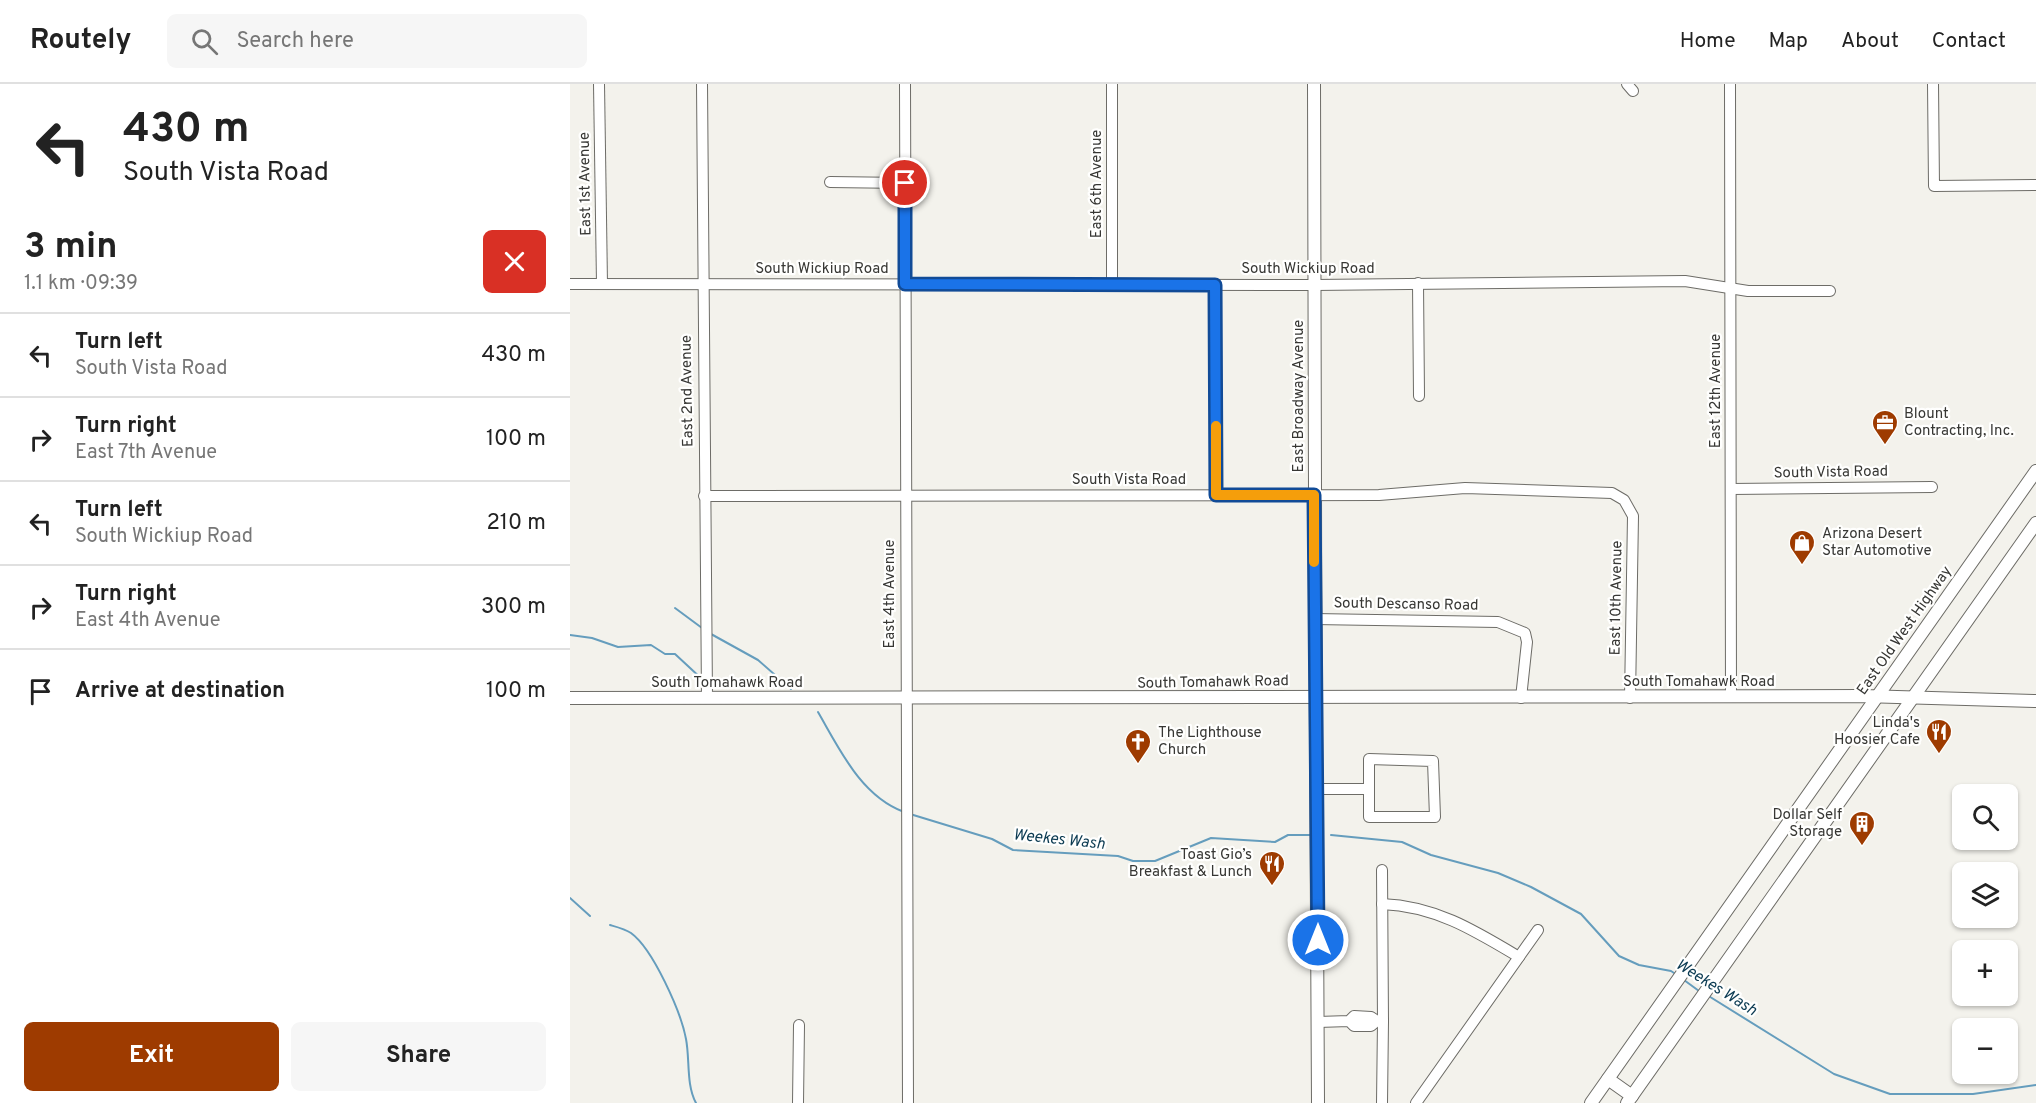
<!DOCTYPE html>
<meta charset="utf-8">
<style>
:root{--surface:#fff;--page:#f6f6f6;--text:#222;--muted:#767676;--line:#e0e0e0;--accent:#9e3b00}
body{margin:0;font-family:Overpass,sans-serif;background:var(--page);color:var(--text);height:100vh;display:flex;flex-direction:column;font-size:22px;white-space:nowrap}
*{box-sizing:border-box;margin:0}
p{font-size:20px;color:var(--muted)}
.icon{flex:none;width:33px;height:33px;fill:none;stroke:currentColor;stroke-width:2;stroke-linecap:round;stroke-linejoin:round}
.map{position:relative;flex:1;overflow:hidden}
.drawer{display:flex;flex-direction:column;background:var(--surface);width:570px}
.drawer>*{flex:none}
.banner{background:#fff;color:var(--text);overflow:hidden}
.controls{position:absolute;left:1382px;top:700px;display:grid;gap:12px}
.controls a{display:grid;place-items:center;width:66px;height:66px;border-radius:9px;background:var(--surface);box-shadow:0 2px 4px #0004;font-size:30px}
.pin{position:absolute;display:grid;place-items:center;width:51px;height:51px;color:#fff;margin:-26px;border:3px solid #fff;border-radius:50%;box-shadow:0 2px 6px #0007}
.me{position:absolute;width:66px;margin:-33px;rotate:0deg;stroke-linejoin:round;filter:drop-shadow(0 0 4px #0008)}
.turn{display:flex;align-items:center;gap:21px;height:126px;padding:0 24px;font-size:27px}
.turn .icon{width:78px;height:78px;stroke-width:2.5}
.turn b{display:block;font-size:42px;line-height:51px}
.round{display:grid;place-items:center;flex:none;width:63px;height:63px;border-radius:9px;background:var(--page)}
.summary{display:flex;align-items:center;justify-content:space-between;height:102px;padding:0 24px}
h1{font-size:36px;font-weight:700;line-height:45px}
.action{display:flex;gap:12px;margin-top:auto;padding:12px 24px}
.action a{flex:1;height:69px;border-radius:9px;background:var(--accent);color:#fff;font-size:24px;font-weight:700;line-height:69px;text-align:center}
.action a+a{background:var(--page);color:var(--text)}
ul{padding:0;list-style:none}
li{display:flex;align-items:center;gap:18px;height:84px;padding:0 24px;border-top:2px solid var(--line)}
li div{flex:1}
li b{display:block;font-size:22px}
li em{font-style:normal}
header{display:flex;align-items:center;gap:36px;box-sizing:border-box;height:84px;padding:0 30px;background:var(--surface);border-bottom:2px solid var(--line)}
header strong{font-size:28px}
nav{display:flex;gap:33px;margin-inline-start:auto;font-size:21px}
.search{width:420px;height:54px;background:var(--page);display:flex;align-items:center;gap:15px;box-sizing:border-box;padding:0 21px;border-radius:9px;color:var(--muted);font-size:22px}
main{display:flex;flex:1;min-height:0}
.map>svg:first-child{display:block}
.lines{fill:none;stroke-linecap:round;stroke-linejoin:round}
.stream{stroke:#659dbd;stroke-width:2}
.minor-casing{stroke:#6d6c67;stroke-width:12}
.major-casing{stroke:#6d6c67;stroke-width:14}
.minor{stroke:#fff;stroke-width:10}
.major{stroke:#fff;stroke-width:12}
.route-casing{stroke:#114b97;stroke-width:15}
.route{stroke:#1a73e8;stroke-width:10}
.slow{stroke:#f59e0b;stroke-width:10}
.labels{text-anchor:middle;dominant-baseline:central;stroke-width:4.5;stroke-linejoin:round;paint-order:stroke}
.street-label{font-size:15px;fill:#373734;stroke:#fffffe}
.poi-label{font-size:15px;fill:#373734;stroke:#fffffe;text-anchor:start}
.water-label{font-size:16px;font-style:italic;fill:#0c3b52;stroke:#fffffe}
</style>
<header>
<strong>Routely</strong>
<div class="search"><svg class="icon" aria-label="search" viewBox="0 0 24 24"><circle cx="10" cy="10" r="6"/><path d="M15 15l6 6"/></svg>Search here</div>
<nav><a>Home</a><a>Map</a><a>About</a><a>Contact</a></nav>
</header>
<main>
<section class="drawer">
<div class="banner">
<div class="turn"><svg class="icon" aria-label="left" viewBox="0 0 24 24"><path d="M17 20v-9H6M10 6l-5 5 5 5"/></svg><div><b>430 m</b>South Vista Road</div></div>
</div>
<div class="summary"><div><h1>3 min</h1><p>1.1 km · 09:39</p></div><a class="round" style="background:#d93025;color:#fff"><svg class="icon" aria-label="close" viewBox="0 0 24 24"><path d="M6 6l12 12M18 6L6 18"/></svg></a></div>
<ul>
<li><svg class="icon" aria-label="left" viewBox="0 0 24 24"><path d="M17 20v-9H6M10 6l-5 5 5 5"/></svg><div><b>Turn left</b><p>South Vista Road</p></div><em>430 m</em></li>
<li><svg class="icon" aria-label="right" viewBox="0 0 24 24"><path d="M7 20v-9h11M14 6l5 5-5 5"/></svg><div><b>Turn right</b><p>East 7th Avenue</p></div><em>100 m</em></li>
<li><svg class="icon" aria-label="left" viewBox="0 0 24 24"><path d="M17 20v-9H6M10 6l-5 5 5 5"/></svg><div><b>Turn left</b><p>South Wickiup Road</p></div><em>210 m</em></li>
<li><svg class="icon" aria-label="right" viewBox="0 0 24 24"><path d="M7 20v-9h11M14 6l5 5-5 5"/></svg><div><b>Turn right</b><p>East 4th Avenue</p></div><em>300 m</em></li>
<li><svg class="icon" aria-label="arrive" viewBox="0 0 24 24"><path d="M6 21V4h12l-3 4 3 4H6"/></svg><div><b>Arrive at destination</b></div><em>100 m</em></li>
</ul>
<div class="action"><a>Exit</a><a>Share</a></div>
</section>
<div class="map">
<svg width="1466" height="1019" viewBox="0 0 1466 1019">
<rect width="100%" height="100%" fill="#f3f2ec"/>
<g class="lines">
<g class="stream">
<polyline points="105,524 132,544"/>
<polyline points="141,550 188,576 221,605"/>
<polyline points="0,551 22,554 48,563 81,561 95,570 105,570 133,596"/>
<polyline points="141,599 148,602 187,603"/>
<path d="M248,628C270,666 291,712 334,728"/>
<polyline points="340,730 422,755 443,766 548,772 563,777 585,777 641,754 705,758 718,751 740,751"/>
<polyline points="761,751 832,758 861,771 928,789 961,803 1011,830 1049,872 1069,881 1101,887 1107,891"/>
<polyline points="0,814 20,832"/>
<path d="M40,841C47,843 55,845 61,849C83,865 111,928 116,955C120,975 116,1001 126,1019"/>
<polyline points="1114,896 1129,907"/>
<polyline points="1137,911 1264,990 1320,1010 1403,1010 1466,1001"/>
</g>
<defs>
<g id="minor">
<polyline points="29,0 32,200"/>
<polyline points="132,0 137,613"/>
<polyline points="335,0 338,1019"/>
<polyline points="1057,0 1063,7"/>
<polyline points="1160,0 1161,613"/>
<polyline points="1363,0 1364,102 1466,101"/>
<polyline points="260,98 335,99"/>
<polyline points="848,199 849,312"/>
<polyline points="0,200 744,201 1115,197 1178,207 1260,207"/>
<polyline points="542,200 542,0"/>
<polyline points="645,201 646,411"/>
<polyline points="1161,405 1362,403"/>
<polyline points="134,412 809,411 895,404 1042,409 1054,416 1063,432 1060,614"/>
<polyline points="744,535 928,538 955,549 957,558 951,614"/>
<polygon points="799,675 863,677 865,733 799,733"/>
<polyline points="747,705 797,705"/>
<polyline points="812,786 813,937"/>
<path d="M812,820C865,822 904,846 949,873"/>
<polyline points="807,937 813,937 812,1019"/>
<polyline points="748,938 779,937 784,932 801,933 807,937 801,942 784,942 779,937"/>
<polyline points="228,1019 229,941"/>
<polyline points="846,1019 968,846"/>
</g>
<g id="major">
<path d="M744,0C743,340 747,679 748,1019"/>
<polyline points="0,614 1293,612 1466,617"/>
<polyline points="1038,995 1062,1012"/>
<polyline points="1021,1019 1466,387"/>
<polyline points="1057,1019 1466,439"/>
</g>
</defs>
<use href="#minor" class="minor-casing"/>
<use href="#major" class="major-casing"/>
<use href="#minor" class="minor"/>
<use href="#major" class="major"/>
</g>
<g class="lines">
<defs>
<polyline id="route" points="335,99 335,200 645,201 646,411 744,411 748,856"/>
</defs>
<use href="#route" class="route-casing"/>
<use href="#route" class="route"/>
<polyline class="slow" points="646,342 646,411 744,411 744,478"/>
</g>
<defs>
<symbol id="office-pin" viewBox="-11 -11 22 30"><path d="M0 17L-7.5 6A9.5 9.5 0 1 1 7.5 6Z" fill="#9e3b00" stroke="#fffffe"/><path d="M-6-3h4V-5.5h4V-3h4V5H-6ZM-1-4.5V-3h2v-1.5ZM-6 0V1H6V0Z" fill="#fff"/></symbol>
<symbol id="shop-pin" viewBox="-11 -11 22 30"><path d="M0 17L-7.5 6A9.5 9.5 0 1 1 7.5 6Z" fill="#9e3b00" stroke="#fffffe"/><path d="M-5-2.5h2.3a2.7 3.5 0 0 1 5.4 0H5L5.5 6h-11ZM-1.5-2.5h3a1.5 2.3 0 0 0-3 0Z" fill="#fff"/></symbol>
<symbol id="restaurant-pin" viewBox="-11 -11 22 30"><path d="M0 17L-7.5 6A9.5 9.5 0 1 1 7.5 6Z" fill="#9e3b00" stroke="#fffffe"/><path d="M-5-6h1v4h1v-4h1v4h1v-4h1v5L-1.5 .5V6h-2V.5L-5-1ZM5-6V6H3V1.5H1.5Q1.5-4 5-6Z" fill="#fff"/></symbol>
<symbol id="church-pin" viewBox="-11 -11 22 30"><path d="M0 17L-7.5 6A9.5 9.5 0 1 1 7.5 6Z" fill="#9e3b00" stroke="#fffffe"/><path d="M-1.2-6h2.4v3.5h3.3v2.4h-3.3V6h-2.4V-.1h-3.3v-2.4h3.3Z" fill="#fff"/></symbol>
<symbol id="building-pin" viewBox="-11 -11 22 30"><path d="M0 17L-7.5 6A9.5 9.5 0 1 1 7.5 6Z" fill="#9e3b00" stroke="#fffffe"/><path d="M-4-6H4V6H1V3H-1V6H-4ZM-2.5-4.3h1.7v1.8h-1.7ZM.8-4.3h1.7v1.8H.8ZM-2.5-1h1.7V.8h-1.7ZM.8-1h1.7V.8H.8Z" fill="#fff"/></symbol>
</defs>
<g fill-rule="evenodd">
<use href="#office-pin" x="1300" y="324" width="30" height="40"/>
<use href="#shop-pin" x="1217" y="444" width="30" height="40"/>
<use href="#restaurant-pin" x="1354" y="633" width="30" height="40"/>
<use href="#church-pin" x="553" y="643" width="30" height="40"/>
<use href="#building-pin" x="1277" y="725" width="30" height="40"/>
<use href="#restaurant-pin" x="687" y="765" width="30" height="40"/>
</g>
<g class="labels">
<g class="street-label">
<text transform="translate(16 100) rotate(-91)">East 1st Avenue</text>
<text transform="translate(527 100) rotate(-90)">East 6th Avenue</text>
<text x="252" y="185">South Wickiup Road</text>
<text x="738" y="185">South Wickiup Road</text>
<text transform="translate(118 307) rotate(-91)">East 2nd Avenue</text>
<text transform="translate(1146 307) rotate(-90)">East 12th Avenue</text>
<text transform="translate(729 312) rotate(-90)">East Broadway Avenue</text>
<text transform="translate(1261 389) rotate(-1)">South Vista Road</text>
<text x="559" y="396">South Vista Road</text>
<text transform="translate(320 510) rotate(-90)">East 4th Avenue</text>
<text transform="translate(1047 514) rotate(-89)">East 10th Avenue</text>
<text transform="translate(836 521) rotate(1)">South Descanso Road</text>
<text transform="translate(1335 547) rotate(-55)">East Old West Highway</text>
<text x="1129" y="598">South Tomahawk Road</text>
<text x="157" y="599">South Tomahawk Road</text>
<text transform="translate(643 599) rotate(-1)">South Tomahawk Road</text>
</g>
<g class="poi-label">
<text x="1334" y="330">Blount<tspan x="1334" dy="17">Contracting, Inc.</tspan></text>
<text x="1252" y="450">Arizona Desert<tspan x="1252" dy="17">Star Automotive</tspan></text>
<text x="1350" y="639" text-anchor="end">Linda's<tspan x="1350" dy="17">Hoosier Cafe</tspan></text>
<text x="588" y="649">The Lighthouse<tspan x="588" dy="17">Church</tspan></text>
<text x="1272" y="731" text-anchor="end">Dollar Self<tspan x="1272" dy="17">Storage</tspan></text>
<text x="682" y="771" text-anchor="end">Toast Gio’s<tspan x="682" dy="17">Breakfast &amp; Lunch</tspan></text>
</g>
<g class="water-label">
<text transform="translate(489 756) rotate(6)">Weekes Wash</text>
<text transform="translate(1146 904) rotate(32)">Weekes Wash</text>
</g>
</g>
</svg>
<div class="controls">
<a><svg class="icon" aria-label="search" viewBox="0 0 24 24"><circle cx="10" cy="10" r="6"/><path d="M15 15l6 6"/></svg></a>
<a><svg class="icon" aria-label="layers" viewBox="0 0 24 24"><path d="M12 4l9 5-9 5-9-5zM3 14l9 5 9-5"/></svg></a>
<a>+</a>
<a>−</a>
</div>
<div class="pin" style="left:335px;top:99px;background:#d93025"><svg class="icon" aria-label="arrive" viewBox="0 0 24 24"><path d="M6 21V4h12l-3 4 3 4H6"/></svg></div>
<svg class="me" style="left:748px;top:856px" viewBox="-20 -20 40 40"><circle r="17" fill="#1a73e8" stroke="#fff" stroke-width="3"/><path d="M0-11L8 9 0 5-8 9z" fill="#fff"/></svg>
</div>
</main>
